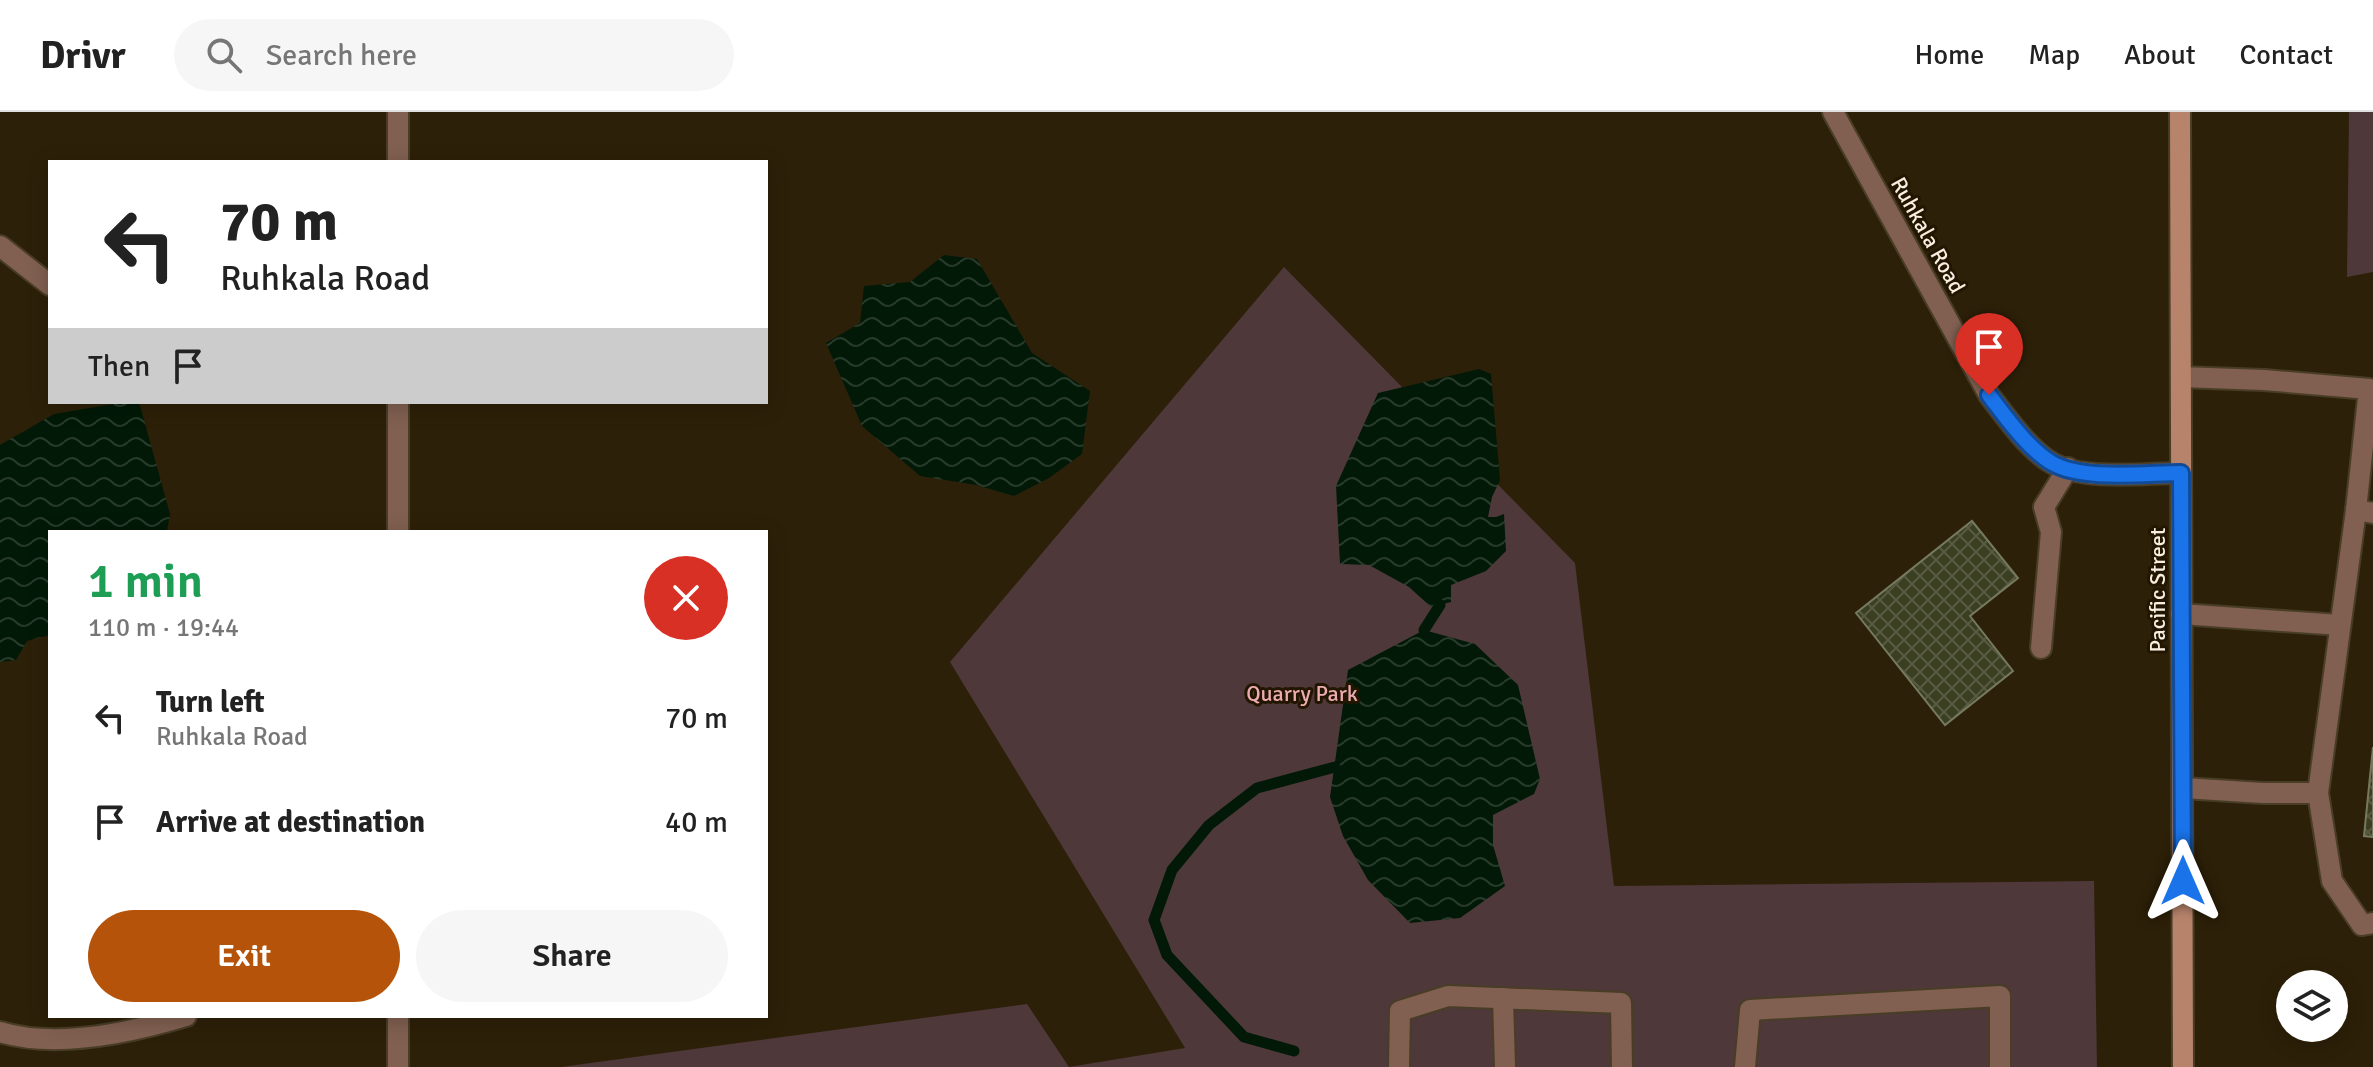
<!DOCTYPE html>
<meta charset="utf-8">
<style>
:root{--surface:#fff;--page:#f6f6f6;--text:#222;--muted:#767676;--line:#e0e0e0;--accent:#b45309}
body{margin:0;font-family:Signika,sans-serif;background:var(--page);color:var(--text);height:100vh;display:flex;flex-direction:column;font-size:30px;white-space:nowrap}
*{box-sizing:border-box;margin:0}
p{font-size:26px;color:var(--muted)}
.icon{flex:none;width:44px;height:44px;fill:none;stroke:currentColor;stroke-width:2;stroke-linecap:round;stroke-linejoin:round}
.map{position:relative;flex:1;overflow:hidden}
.drawer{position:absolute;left:48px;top:418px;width:720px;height:488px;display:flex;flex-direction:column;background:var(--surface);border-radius:0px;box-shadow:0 4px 20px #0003}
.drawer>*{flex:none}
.top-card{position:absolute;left:48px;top:48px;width:720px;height:244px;border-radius:0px;box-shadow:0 4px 20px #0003;background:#fff;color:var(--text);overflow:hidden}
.buttons{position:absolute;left:2276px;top:858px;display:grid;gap:16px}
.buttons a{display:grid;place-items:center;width:72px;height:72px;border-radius:50%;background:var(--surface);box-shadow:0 4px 20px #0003;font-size:40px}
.pin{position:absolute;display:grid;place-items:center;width:68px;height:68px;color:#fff;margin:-82px -34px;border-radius:50% 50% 50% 0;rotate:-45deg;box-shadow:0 0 8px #0007}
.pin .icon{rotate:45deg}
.me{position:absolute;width:88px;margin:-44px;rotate:0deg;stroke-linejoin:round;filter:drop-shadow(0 0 6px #0008)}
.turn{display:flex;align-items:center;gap:28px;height:168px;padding:0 40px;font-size:36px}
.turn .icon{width:104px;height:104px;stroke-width:2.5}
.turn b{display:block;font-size:56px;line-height:68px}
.then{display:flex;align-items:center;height:76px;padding:0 40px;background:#0003;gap:16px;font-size:30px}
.round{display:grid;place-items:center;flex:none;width:84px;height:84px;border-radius:42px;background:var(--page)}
.overview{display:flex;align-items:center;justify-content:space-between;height:136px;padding:0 40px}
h1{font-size:48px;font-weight:600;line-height:60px;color:#1e9e55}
.action{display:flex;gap:16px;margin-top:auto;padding:16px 40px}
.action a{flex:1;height:92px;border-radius:48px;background:var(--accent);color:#fff;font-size:32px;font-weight:600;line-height:92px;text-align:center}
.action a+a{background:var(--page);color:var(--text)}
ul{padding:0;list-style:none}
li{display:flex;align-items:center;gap:24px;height:104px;padding:0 40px}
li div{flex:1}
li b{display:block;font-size:30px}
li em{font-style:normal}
header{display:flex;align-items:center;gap:48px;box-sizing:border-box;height:112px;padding:0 40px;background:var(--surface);border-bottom:2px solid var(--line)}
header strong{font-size:38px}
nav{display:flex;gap:44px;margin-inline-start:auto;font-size:28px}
.search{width:560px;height:72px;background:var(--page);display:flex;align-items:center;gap:20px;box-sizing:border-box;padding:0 28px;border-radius:44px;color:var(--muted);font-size:30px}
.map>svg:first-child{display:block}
.green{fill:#4e383a}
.water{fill:url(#water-waves)}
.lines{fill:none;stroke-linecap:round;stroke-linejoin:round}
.stream{stroke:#021907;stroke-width:11}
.building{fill:url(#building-cross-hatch);stroke:#757a5e;stroke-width:2}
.lane-casing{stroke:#493d26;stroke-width:24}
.street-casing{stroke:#493d26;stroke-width:24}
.secondary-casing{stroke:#493d26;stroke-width:24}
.lane{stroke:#816051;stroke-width:20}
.street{stroke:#816051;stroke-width:20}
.secondary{stroke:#b7836b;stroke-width:20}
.route-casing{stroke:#114b97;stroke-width:20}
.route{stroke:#1a73e8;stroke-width:14}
.labels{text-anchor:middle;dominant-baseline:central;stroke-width:6;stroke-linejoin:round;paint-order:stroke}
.street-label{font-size:22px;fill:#f8efe1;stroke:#231601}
.park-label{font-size:22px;fill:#edacb3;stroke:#231601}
</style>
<header>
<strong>Drivr</strong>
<div class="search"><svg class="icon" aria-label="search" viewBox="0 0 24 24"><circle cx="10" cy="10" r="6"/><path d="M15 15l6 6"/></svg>Search here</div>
<nav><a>Home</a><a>Map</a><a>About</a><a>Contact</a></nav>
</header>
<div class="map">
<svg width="2373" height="955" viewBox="0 0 2373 955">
<defs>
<pattern id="water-waves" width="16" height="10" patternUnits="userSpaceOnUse" patternTransform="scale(2)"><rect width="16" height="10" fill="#021907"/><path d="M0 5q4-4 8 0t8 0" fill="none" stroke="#283b2b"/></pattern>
<pattern id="building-cross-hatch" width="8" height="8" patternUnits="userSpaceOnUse" patternTransform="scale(2)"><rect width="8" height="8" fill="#3b3f22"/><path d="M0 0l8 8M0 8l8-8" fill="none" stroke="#585b42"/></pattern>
</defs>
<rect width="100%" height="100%" fill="#2d2008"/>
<g class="green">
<polygon points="2349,0 2373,0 2373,160 2347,165"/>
<polygon points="1284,155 1575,451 1614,774 2094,769 2097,955 561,955 1027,892 1069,955 1185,936 950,550"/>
</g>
<g class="water">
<polygon points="944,143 977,147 1032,241 1090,279 1082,342 1049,366 1014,384 976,373 920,364 862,314 826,231 860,211 864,174 910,170"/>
<polygon points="1479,257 1491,262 1500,368 1492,385 1488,405 1496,405 1504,402 1506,439 1486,459 1451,473 1451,490 1431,495 1409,475 1369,453 1340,452 1336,374 1378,281"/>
<polygon points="125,290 139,290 170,402 167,420 50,420 50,523 27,529 16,548 0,550 0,333 54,302"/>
<polygon points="1424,518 1475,532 1518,573 1540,667 1534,682 1493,703 1493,733 1505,774 1460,806 1410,811 1368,768 1343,724 1330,685 1348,558"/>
</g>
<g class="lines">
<g class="stream">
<polyline points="1424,518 1440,493"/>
<polyline points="1294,939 1244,925 1167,843 1154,808 1172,758 1209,713 1257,676 1335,655"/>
</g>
</g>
<g class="building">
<polygon points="1972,409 2018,466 1970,504 2013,559 1945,613 1856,501"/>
<polygon points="2373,635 2373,725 2364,724"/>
</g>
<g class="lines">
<defs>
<g id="lane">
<polyline points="2181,265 2264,268 2369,277 2356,398"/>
<polyline points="2373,401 2356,398 2318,681 2332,769 2362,813 2373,811"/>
<polyline points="2181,502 2340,513"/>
<polyline points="2041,536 2051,420 2044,395 2068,356"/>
<polyline points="2183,676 2263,681 2318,681"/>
<polyline points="1503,886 1505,955"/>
<polyline points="1399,955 1400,899 1448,884 1621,891 1622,955"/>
<polyline points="1745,955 1750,898 2000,884 2000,955"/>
</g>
<g id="street">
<path d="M1833,0L1989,283C2006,305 2028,337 2052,351C2083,369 2146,361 2181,361"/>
<polyline points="398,50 398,0"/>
<polyline points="0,134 50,173"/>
<polyline points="398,290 398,420"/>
<path d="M0,920C57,937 130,921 186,904"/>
<polyline points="398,955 398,904"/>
</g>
<polyline id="secondary" points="2180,0 2183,955"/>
</defs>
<use href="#lane" class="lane-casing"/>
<use href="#street" class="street-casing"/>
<use href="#secondary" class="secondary-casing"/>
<use href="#lane" class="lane"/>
<use href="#street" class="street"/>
<use href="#secondary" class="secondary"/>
</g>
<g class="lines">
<defs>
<path id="route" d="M1989,283C2005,304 2029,338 2052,351C2083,369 2146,361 2181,361L2183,769"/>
</defs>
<use href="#route" class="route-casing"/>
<use href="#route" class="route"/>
</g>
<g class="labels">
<g class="street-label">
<text transform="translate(1928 123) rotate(61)">Ruhkala Road</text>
<text transform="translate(2157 478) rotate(-90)">Pacific Street</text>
</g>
<g class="park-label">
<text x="1302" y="581">Quarry Park</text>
</g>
</g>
</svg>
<div class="buttons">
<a><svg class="icon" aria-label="layers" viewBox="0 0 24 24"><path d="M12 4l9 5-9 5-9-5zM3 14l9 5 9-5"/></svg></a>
</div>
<div class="pin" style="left:1989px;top:283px;background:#d93025"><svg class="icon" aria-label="arrive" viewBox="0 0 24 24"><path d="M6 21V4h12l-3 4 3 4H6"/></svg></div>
<svg class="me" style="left:2183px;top:769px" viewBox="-20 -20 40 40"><path d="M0-17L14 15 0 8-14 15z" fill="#1a73e8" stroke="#fff" stroke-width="4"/></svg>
<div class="top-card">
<div class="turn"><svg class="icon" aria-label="left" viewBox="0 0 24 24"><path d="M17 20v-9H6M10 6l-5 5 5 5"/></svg><div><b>70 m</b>Ruhkala Road</div></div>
<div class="then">Then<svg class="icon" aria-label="arrive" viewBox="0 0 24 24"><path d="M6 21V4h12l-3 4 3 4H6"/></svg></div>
</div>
<section class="drawer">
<div class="overview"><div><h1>1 min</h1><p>110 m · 19:44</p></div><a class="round" style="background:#d93025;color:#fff"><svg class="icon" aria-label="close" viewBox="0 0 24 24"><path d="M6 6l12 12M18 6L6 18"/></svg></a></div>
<ul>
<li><svg class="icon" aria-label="left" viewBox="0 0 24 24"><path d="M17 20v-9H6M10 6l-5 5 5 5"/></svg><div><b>Turn left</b><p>Ruhkala Road</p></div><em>70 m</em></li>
<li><svg class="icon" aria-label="arrive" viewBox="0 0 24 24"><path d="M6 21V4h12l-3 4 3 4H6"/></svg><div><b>Arrive at destination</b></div><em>40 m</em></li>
</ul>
<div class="action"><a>Exit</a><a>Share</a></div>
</section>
</div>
